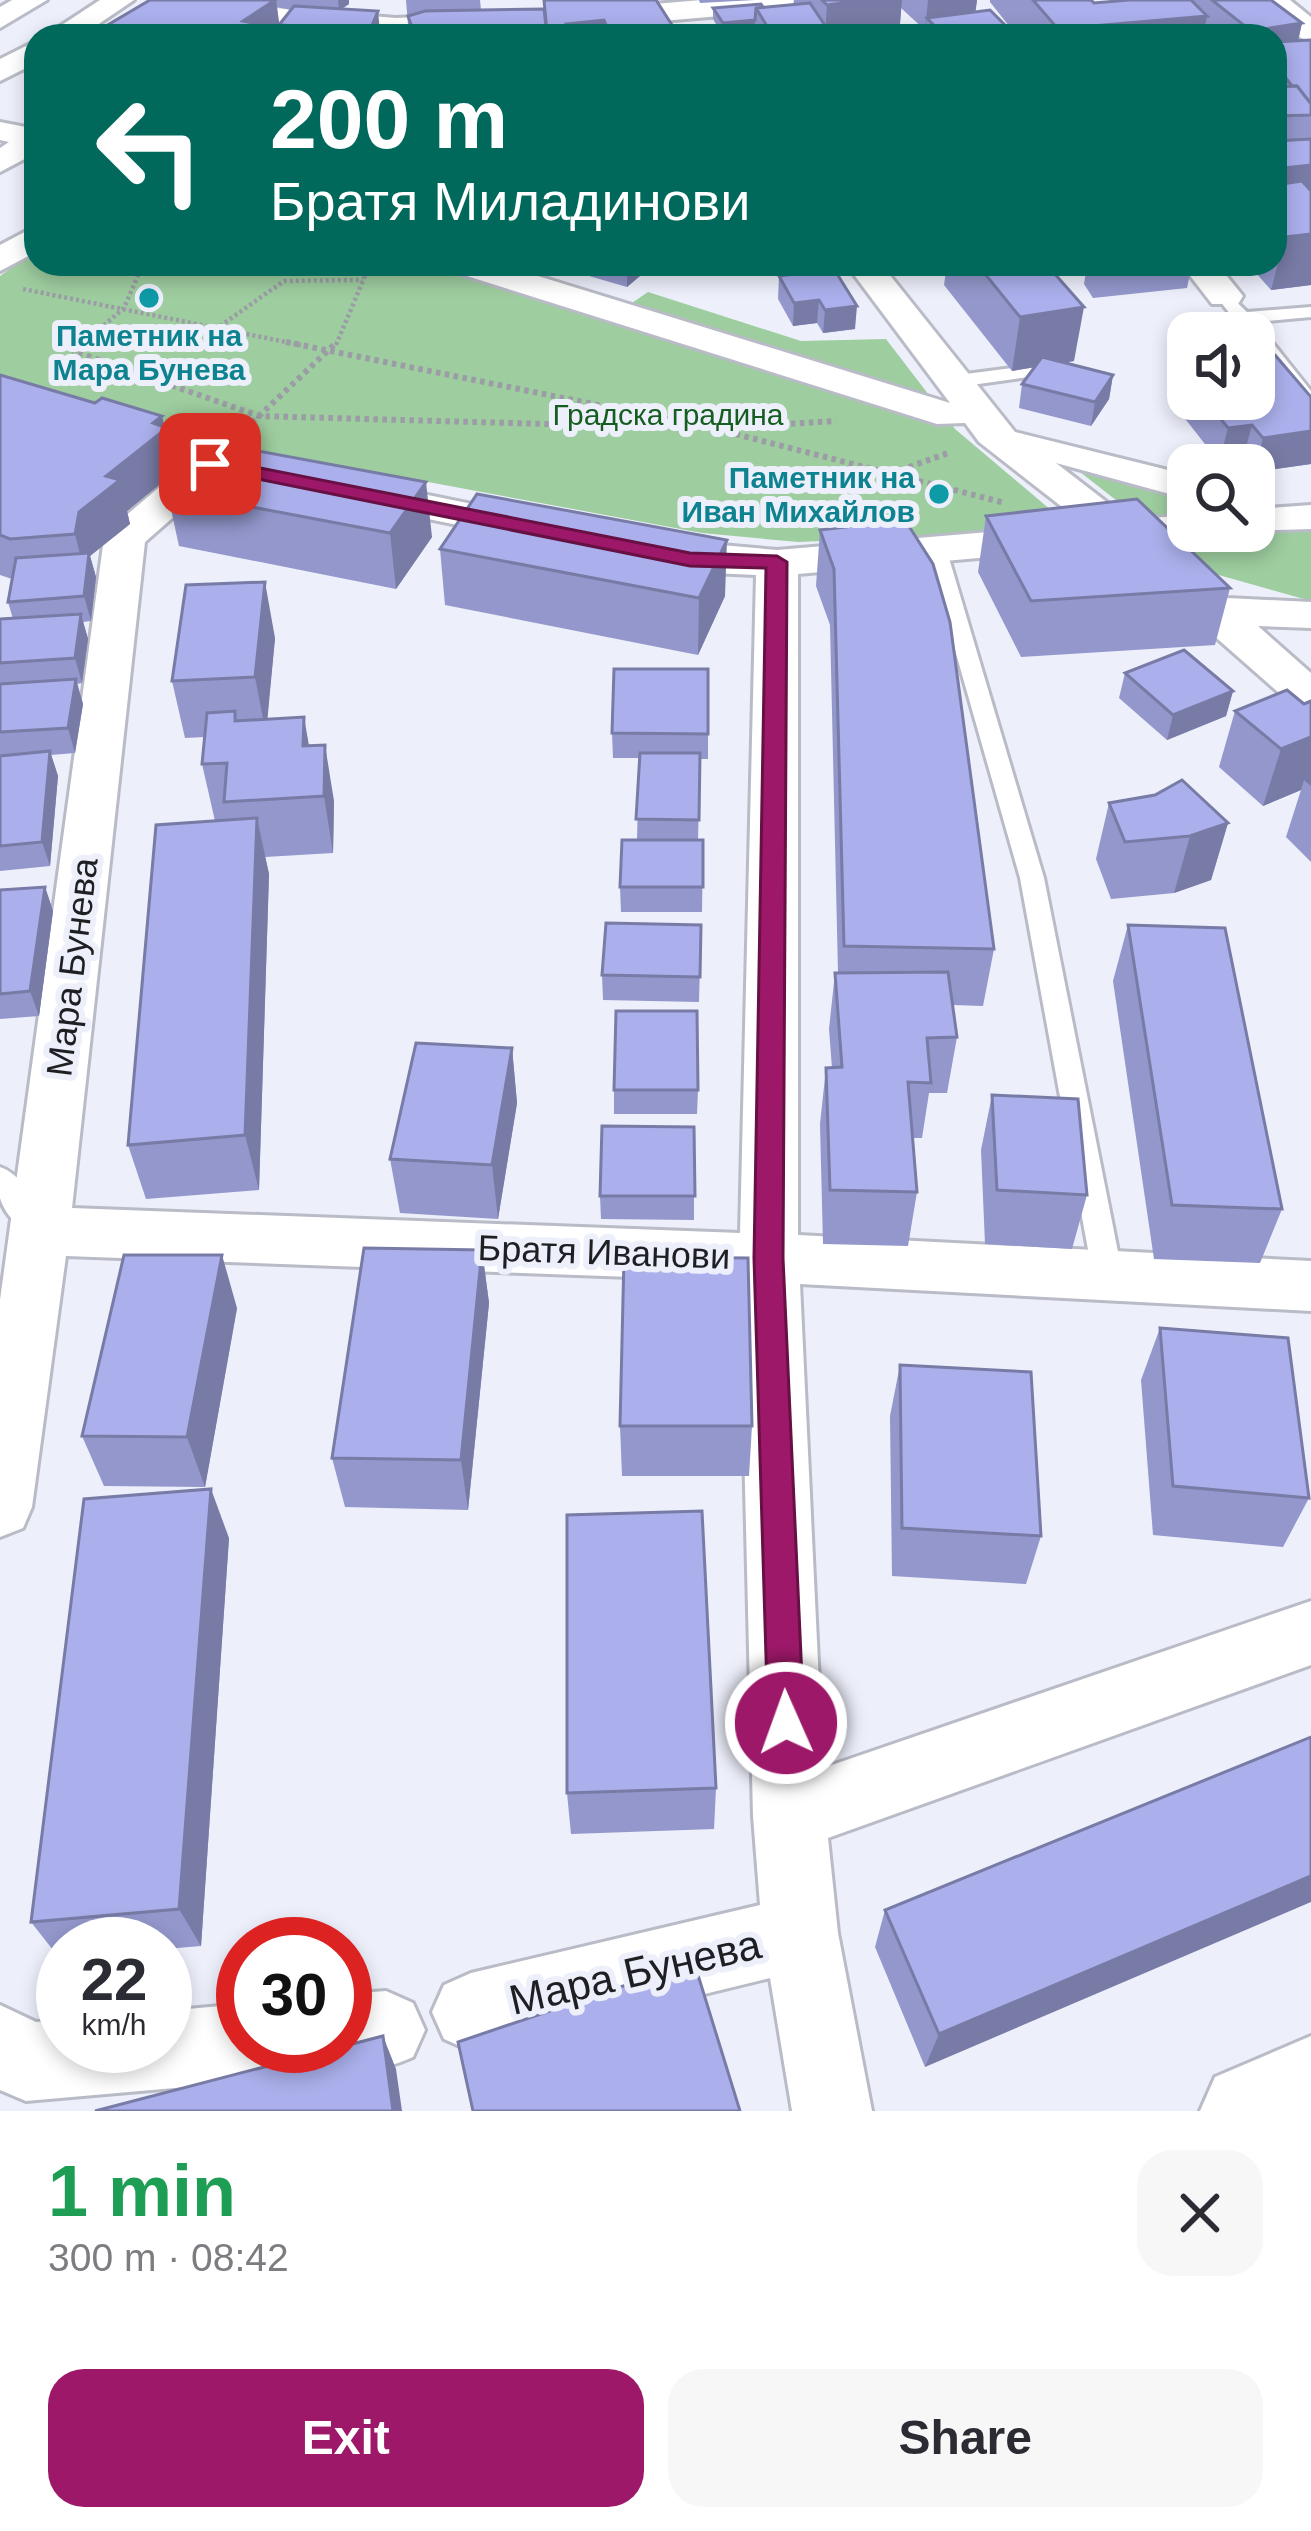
<!DOCTYPE html>
<meta charset="utf-8">
<style>
:root{--surface:#fff;--page:#f7f7f7;--text:#2b2b33;--muted:#7c7c81;--accent:#9d1869}
body{margin:0;font-family:Helvetica,sans-serif;background:var(--page);color:var(--text);height:100vh;display:flex;flex-direction:column;font-size:45px;white-space:nowrap}
*{box-sizing:border-box;margin:0}
p{font-size:39px;color:var(--muted)}
.icon{flex:none;width:66px;height:66px;fill:none;stroke:currentColor;stroke-width:2;stroke-linecap:round;stroke-linejoin:round}
.map{position:relative;height:2111px;overflow:hidden}
.drawer{display:flex;flex-direction:column;background:var(--surface);flex:1}
.drawer>*{flex:none}
.banner{position:absolute;left:24px;top:24px;width:1263px;height:252px;border-radius:36px;box-shadow:0 6px 18px #0003;background:#00695c;color:#fff;overflow:hidden}
.tools{position:absolute;left:1167px;top:312px;display:grid;gap:24px}
.tools a{display:grid;place-items:center;width:108px;height:108px;border-radius:24px;background:var(--surface);box-shadow:0 6px 18px #0003;font-size:60px}
.speed{position:absolute;left:36px;top:1917px;display:flex;gap:24px;font-size:60px;font-weight:700;text-align:center}
.speed>*{display:grid;place-content:center;width:156px;height:156px;border-radius:50%;background:var(--surface);box-shadow:0 6px 18px #0003;line-height:1}
.speed small{font-size:30px;font-weight:400}
.speed .limit{border:18px solid #d22;background:#fff;color:#111}
.pin{position:absolute;display:grid;place-items:center;width:102px;height:102px;color:#fff;margin:-51px;border-radius:24px;box-shadow:0 6px 18px #0006}
.me{position:absolute;width:132px;margin:-66px;rotate:358deg;stroke-linejoin:round;filter:drop-shadow(0 0 9px #0008)}
.turn{display:flex;align-items:center;gap:42px;height:252px;padding:0 48px;font-size:54px}
.turn .icon{width:156px;height:156px;stroke-width:2.5}
.turn b{display:block;font-size:84px;line-height:102px}
.round{display:grid;place-items:center;flex:none;width:126px;height:126px;border-radius:36px;background:var(--page)}
.summary{display:flex;align-items:center;justify-content:space-between;height:204px;padding:0 48px}
h1{font-size:72px;font-weight:700;line-height:90px;color:#1e9e55}
.action{display:flex;gap:24px;margin-top:auto;padding:24px 48px}
.action a{flex:1;height:138px;border-radius:36px;background:var(--accent);color:#fff;font-size:48px;font-weight:700;line-height:138px;text-align:center}
.action a+a{background:var(--page);color:var(--text)}
.map>svg:first-child{display:block}
.green{fill:#9ecd9f}
.lines{fill:none;stroke-linecap:round;stroke-linejoin:round}
.lane-casing{stroke:#b9bbc6;stroke-width:6}
.street-casing{stroke:#b9bbc6;stroke-width:6}
.secondary-casing{stroke:#b9bbc6;stroke-width:6}
.path-far1{stroke:#9b9ca5;stroke-width:4.5;stroke-dasharray:3 3;stroke-linecap:butt}
.path{stroke:#9b9ca5;stroke-width:6;stroke-dasharray:4.5 4.5;stroke-linecap:butt}
.lane{fill:#fff;fill-rule:evenodd}
.street{fill:#fff;fill-rule:evenodd}
.secondary{fill:#fff;fill-rule:evenodd}
.wall{fill:#9397cb;fill-rule:evenodd}
.shaded-wall{fill:#787ba5}
.building{fill:#abb0ec;stroke:#787ba5;stroke-width:3}
.route{fill:#9d1869;stroke:#661044;stroke-width:3}
.culture-dot{fill:#0f9aa8;stroke:#edeffb;stroke-width:4.5}
.labels{text-anchor:middle;dominant-baseline:central;stroke-width:12;stroke-linejoin:round;paint-order:stroke}
.far-culture-label{font-size:30px;font-weight:bold;fill:#0d838f;stroke:#edeffb}
.far-park-label{font-size:30px;fill:#165d20;stroke:#edeffb}
.street-label{font-size:36px;fill:#1e1f23;stroke:#edeffb}
.near-street-label{font-size:42px;fill:#1e1f23;stroke:#edeffb}
</style>
<div class="map">
<svg width="1311" height="2111" viewBox="0 0 1311 2111">
<rect width="100%" height="100%" fill="#edeffb"/>
<g class="green">
<polygon points="36,250 36,264 426,264 607,320 648,292 801,341 886,339 955,429 1058,516 987,530 899,538 798,542 702,533 197,439 0,377 0,276"/>
<polygon points="1066,461 1188,495 1188,531 1254,531 1254,514 1311,526 1311,601 1208,572"/>
</g>
<g class="lines">
<defs>
<g id="lane">
<polygon points="1225,291 1247,312 1311,307 1311,317 1256,322 1311,391 1311,409 1304,407 1254,344 1254,333 1245,333 1216,296 1219,292"/>
<polygon points="1035,365 1044,371 1042,375 950,388 941,382 950,376"/>
<polygon points="936,542 946,548 1044,878 1123,1277 1118,1286 1108,1289 1098,1286 1093,1277 1020,878 926,548"/>
<path d="M0,1167C20,1173 38,1204 49,1222L44,1230C25,1237 5,1216 0,1198C0,1189 0,1175 0,1167Z"/>
</g>
<g id="street">
<polygon points="12,0 47,0 0,28 0,7"/>
<polygon points="100,0 134,0 81,36 45,36"/>
<polygon points="702,0 814,0 800,9 593,27 579,18 593,9"/>
<polygon points="1259,0 1290,0 1311,17 1311,41 1301,38"/>
<path d="M225,4L396,18L480,14L494,23C473,46 254,29 215,19L211,13Z"/>
<polygon points="36,41 36,63 0,81 0,59"/>
<polygon points="0,122 36,129 36,153 0,172 0,148 9,142 0,140"/>
<polygon points="36,226 36,252 0,271 0,245"/>
<polygon points="446,264 499,264 950,403 846,264 881,264 1015,432 1188,475 1188,499 1056,463 1130,520 1188,515 1188,531 1206,531 1203,536 1159,542 1227,598 1311,602 1311,628 1258,626 1311,673 1311,711 1295,707 1112,546 798,574 798,1235 1311,1261 1311,1311 800,1284 823,1768 1311,1601 1311,1665 828,1838 838,1933 872,2111 792,2111 770,1978 471,2051 444,2039 432,2012 444,1985 471,1973 760,1905 753,1816 740,1281 66,1256 32,1507 23,1528 0,1537 0,1300 104,538 110,529 196,456 210,452 244,460 250,468 244,476 218,478 145,542 72,1208 740,1233 756,575 690,572 638,561 632,552 638,543 653,539 777,550 1084,524 979,442 965,423 937,424 451,271"/>
<polygon points="1181,264 1217,264 1243,296 1238,304 1212,304"/>
<polygon points="359,481 536,517 551,520 557,529 551,538 536,541 345,502 339,493 345,484"/>
<polygon points="1311,505 1311,529 1245,531 1254,531 1254,509"/>
<path d="M386,1991L413,2003L425,2030L413,2057C379,2072 352,2075 318,2060L312,2046H345V1994Z"/>
<polygon points="243,2004 243,2046 281,2046 271,2071 243,2082 26,2101 0,2090 0,2005 36,2022 63,2020 63,2046 165,2046 165,2011"/>
</g>
<polygon id="secondary" points="1311,2036 1311,2111 1200,2111 1215,2077"/>
</defs>
<use href="#lane" class="lane-casing"/>
<use href="#street" class="street-casing"/>
<use href="#secondary" class="secondary-casing"/>
<g class="path-far1">
<polyline points="23,289 301,345"/>
<polyline points="220,326 284,281 363,280"/>
<polyline points="81,345 124,308 143,264"/>
<polyline points="336,345 370,264"/>
</g>
<g class="path">
<polyline points="84,342 74,351 259,416 692,428"/>
<polyline points="286,342 712,428 1005,503"/>
<polyline points="719,428 836,421"/>
<polyline points="239,435 337,342"/>
<polyline points="892,473 951,452"/>
</g>
<use href="#lane" class="lane"/>
<use href="#street" class="street"/>
<use href="#secondary" class="secondary"/>
</g>
<g class="wall">
<path d="M150,0H349V4L342,9L380,32L379,36H89ZM277,7L291,10L279,25L280,28H279Z"/>
<polygon points="406,0 480,0 481,10 544,9 679,36 409,36"/>
<polygon points="699,0 755,0 700,3"/>
<polygon points="794,0 977,0 975,12 1016,36 925,36 926,31 901,8 899,36 755,36 755,31 722,34 713,19 713,8 793,5"/>
<polygon points="990,0 1091,0 1094,3 1129,0 1271,0 1302,23 1298,41 1311,40 1311,285 1271,290 1248,264 1275,264 1275,36 1213,36 1204,29 1203,36 1017,36 990,2"/>
<polygon points="558,264 654,264 627,287 558,267"/>
<polygon points="947,264 1046,264 1074,361 1063,363 1113,375 1109,399 1091,426 1019,408 1022,384 1034,367 1012,371 944,285"/>
<polygon points="1081,264 1192,264 1187,288 1093,298 1084,284 1086,271"/>
<polygon points="834,269 855,329 823,333 817,323 793,326 778,299 779,276"/>
<polygon points="1188,367 1188,399 1254,399 1311,464 1254,472 1254,465 1248,465 1243,459 1219,462 1172,402 1180,368"/>
<polygon points="0,375 165,427 176,471 127,511 130,524 90,556 96,577 91,621 83,622 88,639 82,683 77,684 83,704 75,753 51,755 58,776 50,866 0,871 0,619 13,619 8,602 12,579 0,575"/>
<polygon points="167,491 432,537 396,589 179,546"/>
<polygon points="986,516 1230,588 1215,645 1021,657 978,572"/>
<polygon points="820,530 994,949 983,1006 953,1005 957,1037 947,1093 929,1093 922,1138 913,1138 917,1192 908,1246 823,1244 820,1124 826,1068 832,1068 829,1029 835,973 838,973 830,625 816,586"/>
<polygon points="440,549 725,596 698,655 445,605"/>
<polygon points="275,638 267,719 309,746 334,801 333,853 265,857 269,874 259,1190 146,1199 128,1145 215,821 202,764 205,737 185,738 172,681"/>
<polygon points="1125,673 1233,691 1226,716 1167,740 1119,698"/>
<polygon points="1311,701 1311,862 1286,837 1301,790 1263,806 1219,767 1235,711 1304,704"/>
<polygon points="612,733 708,734 708,759 700,759 698,840 703,840 702,912 621,912 620,887 637,840 639,758 613,758"/>
<polygon points="1109,803 1228,823 1211,880 1174,893 1111,899 1096,859"/>
<polygon points="45,887 53,911 39,1016 0,1019 0,890"/>
<polygon points="701,925 699,1002 603,1000 602,975"/>
<polygon points="1128,925 1282,1209 1260,1263 1154,1259 1113,981"/>
<polygon points="512,1048 517,1103 498,1219 400,1213 390,1159"/>
<polygon points="614,1090 698,1090 697,1114 614,1114"/>
<polygon points="992,1095 1087,1195 1072,1249 985,1244 981,1150"/>
<polygon points="694,1127 694,1220 601,1219 600,1196"/>
<polygon points="482,1250 489,1303 468,1510 345,1507 332,1458"/>
<polygon points="237,1308 205,1487 104,1486 82,1436"/>
<polygon points="1160,1328 1309,1498 1283,1547 1153,1535 1141,1380"/>
<polygon points="900,1365 1041,1536 1026,1584 892,1576 890,1416"/>
<polygon points="620,1426 752,1426 749,1476 622,1476"/>
<polygon points="229,1538 201,1946 165,1949 165,1944 63,1944 63,1959 60,1959 31,1922"/>
<polygon points="1311,1737 925,2067 875,1947 885,1910"/>
<polygon points="716,1788 714,1829 571,1834 567,1793"/>
</g>
<g class="shaded-wall">
<polygon points="276,0 281,36 243,21"/>
<polygon points="338,0 349,0 349,4 339,10"/>
<polygon points="864,0 902,0 899,36 825,36 827,5"/>
<polygon points="928,0 977,0 974,24 927,18 925,31"/>
<polygon points="378,11 380,32 379,36 370,36 370,30"/>
<polygon points="1207,16 1203,36 1057,36 1058,29"/>
<polygon points="604,20 604,36 567,36 566,24"/>
<polygon points="755,20 755,31 722,34 723,23"/>
<polygon points="1302,23 1295,54 1275,57 1275,36 1250,36 1251,31"/>
<polygon points="522,27 522,36 490,36 490,32"/>
<polygon points="1311,165 1311,216 1275,219 1275,169"/>
<polygon points="1311,234 1311,285 1271,290 1285,237"/>
<polygon points="627,264 654,264 627,287"/>
<polygon points="739,264 769,264 739,267"/>
<polygon points="819,300 817,323 793,326 794,303"/>
<polygon points="857,306 855,329 823,333 825,310"/>
<polygon points="1084,307 1074,361 1012,371 1020,317"/>
<polygon points="1113,375 1109,399 1091,426 1095,402"/>
<polygon points="162,416 176,471 127,511 130,524 90,556 96,577 91,621 84,596 86,578 75,534 79,512 106,476 153,423"/>
<polygon points="1252,425 1243,459 1219,462 1228,428"/>
<polygon points="1311,431 1311,464 1254,472 1263,438"/>
<polygon points="426,482 432,537 396,589 390,533"/>
<polygon points="727,540 725,596 698,655 699,598"/>
<polygon points="265,582 275,638 266,734 255,677"/>
<polygon points="81,614 88,639 82,683 75,658"/>
<polygon points="76,679 83,704 75,753 68,728"/>
<polygon points="1233,691 1226,716 1167,740 1173,715"/>
<polygon points="304,717 314,774 303,746"/>
<polygon points="1311,737 1311,786 1304,780 1301,790 1263,806 1281,749"/>
<polygon points="325,745 334,801 333,853 324,796"/>
<polygon points="50,751 58,776 50,866 42,842"/>
<polygon points="257,818 269,874 259,1190 245,1135"/>
<polygon points="1228,823 1211,880 1174,893 1190,836"/>
<polygon points="45,887 53,911 39,1016 30,991"/>
<polygon points="512,1048 517,1103 498,1219 492,1165"/>
<polygon points="482,1250 489,1303 468,1510 461,1460"/>
<polygon points="222,1255 237,1308 205,1487 187,1437"/>
<polygon points="211,1489 229,1538 201,1946 179,1909"/>
<polygon points="1311,1876 1311,1902 925,2067 939,2034"/>
<polygon points="383,2036 396,2069 402,2111 393,2111"/>
</g>
<g class="building">
<polygon points="150,0 275,0 243,21 306,34 303,36 89,36"/>
<polygon points="544,0 656,0 679,36 611,36 604,20 566,24 567,31 547,32"/>
<polygon points="822,0 864,0 827,5"/>
<polygon points="1033,0 1091,0 1094,3 1129,0 1191,0 1207,16 1058,29"/>
<polygon points="1212,0 1271,0 1302,23 1251,31"/>
<polygon points="810,3 832,36 773,36 756,8"/>
<polygon points="761,4 763,7 756,8 755,20 723,23 713,8"/>
<polygon points="294,6 378,11 370,30 279,25"/>
<polygon points="544,9 547,36 524,36 522,27 490,32 490,36 415,36 408,16 425,11"/>
<polygon points="990,10 1016,36 944,36 927,18"/>
<polygon points="1311,40 1311,104 1297,86 1292,86 1275,64 1275,42"/>
<polygon points="1297,86 1311,104 1311,115 1275,116 1275,87"/>
<polygon points="1311,139 1311,165 1275,169 1275,141"/>
<polygon points="1302,181 1311,191 1311,234 1285,237 1275,227 1275,185"/>
<polygon points="977,264 1046,264 1084,307 1020,317"/>
<polygon points="834,269 857,306 825,310 819,300 794,303 779,276"/>
<polygon points="1275,355 1311,397 1311,431 1263,438 1252,425 1228,428 1205,399 1254,399 1254,358"/>
<polygon points="1042,357 1113,375 1095,402 1022,384"/>
<polygon points="1188,367 1188,378 1180,368"/>
<polygon points="0,375 95,403 102,398 162,416 153,423 167,428 106,476 120,480 79,512 75,534 10,539 0,535"/>
<polygon points="209,442 426,482 390,533 167,491"/>
<polygon points="477,494 727,540 699,598 440,549"/>
<polygon points="1137,499 1230,588 1031,601 986,516"/>
<polygon points="905,520 933,564 950,622 994,949 844,946 834,569 820,530"/>
<polygon points="89,553 84,596 8,602 16,558"/>
<polygon points="265,582 255,677 172,681 186,585"/>
<polygon points="81,614 75,658 0,663 0,619"/>
<polygon points="1184,650 1233,691 1173,715 1125,673"/>
<polygon points="614,669 708,669 708,734 612,733"/>
<polygon points="76,679 68,728 0,732 0,684"/>
<polygon points="1287,690 1304,704 1311,701 1311,737 1281,749 1235,711"/>
<polygon points="235,711 235,721 304,717 303,746 325,745 324,796 224,802 227,763 202,764 207,713"/>
<polygon points="50,751 42,842 0,846 0,756"/>
<polygon points="640,753 700,753 699,820 636,819"/>
<polygon points="1182,780 1228,823 1190,836 1125,842 1109,803 1155,795"/>
<polygon points="257,818 245,1135 128,1145 156,825"/>
<polygon points="622,840 703,840 703,887 620,887"/>
<polygon points="45,887 30,991 0,994 0,890"/>
<polygon points="606,923 701,925 700,977 602,975"/>
<polygon points="1128,925 1225,928 1282,1209 1172,1205"/>
<polygon points="948,972 957,1037 927,1038 931,1083 908,1082 917,1192 830,1190 826,1068 842,1067 835,973"/>
<polygon points="616,1011 697,1011 698,1090 614,1090"/>
<polygon points="416,1043 512,1048 492,1165 390,1159"/>
<polygon points="992,1095 1078,1099 1087,1195 997,1190"/>
<polygon points="602,1126 694,1127 695,1196 600,1196"/>
<polygon points="364,1248 482,1250 461,1460 332,1458"/>
<polygon points="124,1255 222,1255 187,1437 82,1436"/>
<polygon points="624,1257 748,1258 752,1426 620,1426"/>
<polygon points="1160,1328 1288,1338 1309,1498 1173,1486"/>
<polygon points="900,1365 1031,1372 1041,1536 902,1528"/>
<polygon points="211,1489 179,1909 31,1922 84,1499"/>
<polygon points="702,1511 716,1788 567,1793 567,1515"/>
<polygon points="1311,1737 1311,1876 939,2034 885,1910"/>
<polygon points="694,1962 740,2111 473,2111 458,2042"/>
<polygon points="383,2036 393,2111 95,2111"/>
</g>
<polygon class="route" points="210,458 690,553 777,556 787,562 783,1258 804,1723 799,1736 786,1741 773,1736 768,1723 754,1258 766,568 690,566 203,468 200,464"/>
<g class="culture-dot">
<circle cx="149" cy="298" r="12"/>
<circle cx="939" cy="494" r="12"/>
</g>
<g class="labels">
<g class="far-culture-label">
<text x="149" y="335">Паметник на<tspan x="149" dy="34">Мара Бунева</tspan></text>
<text x="915" y="477" text-anchor="end">Паметник на<tspan x="915" dy="34">Иван Михайлов</tspan></text>
</g>
<g class="far-park-label">
<text x="668" y="414">Градска градина</text>
</g>
<g class="street-label">
<text transform="translate(72 967) rotate(-83)">Мара Бунева</text>
<text transform="translate(604 1252) rotate(2)">Братя Иванови</text>
</g>
<g class="near-street-label">
<text transform="translate(635 1972) rotate(-13)">Мара Бунева</text>
</g>
</g>
</svg>
<div class="tools">
<a><svg class="icon" aria-label="sound" viewBox="0 0 24 24"><path d="M4 9h4l5-4v14l-5-4H4zM17 9q2 3 0 6"/></svg></a>
<a><svg class="icon" aria-label="search" viewBox="0 0 24 24"><circle cx="10" cy="10" r="6"/><path d="M15 15l6 6"/></svg></a>
</div>
<div class="speed"><div>22<small>km/h</small></div><div class="limit">30</div></div>
<div class="pin" style="left:210px;top:464px;background:#d93025"><svg class="icon" aria-label="arrive" viewBox="0 0 24 24"><path d="M6 21V4h12l-3 4 3 4H6"/></svg></div>
<svg class="me" style="left:786px;top:1723px" viewBox="-20 -20 40 40"><circle r="17" fill="#9d1869" stroke="#fff" stroke-width="3"/><path d="M0-11L8 9 0 5-8 9z" fill="#fff"/></svg>
<div class="banner">
<div class="turn"><svg class="icon" aria-label="left" viewBox="0 0 24 24"><path d="M17 20v-9H6M10 6l-5 5 5 5"/></svg><div><b>200 m</b>Братя Миладинови</div></div>
</div>
</div>
<section class="drawer">
<div class="summary"><div><h1>1 min</h1><p>300 m · 08:42</p></div><a class="round"><svg class="icon" aria-label="close" viewBox="0 0 24 24"><path d="M6 6l12 12M18 6L6 18"/></svg></a></div>
<div class="action"><a>Exit</a><a>Share</a></div>
</section>
